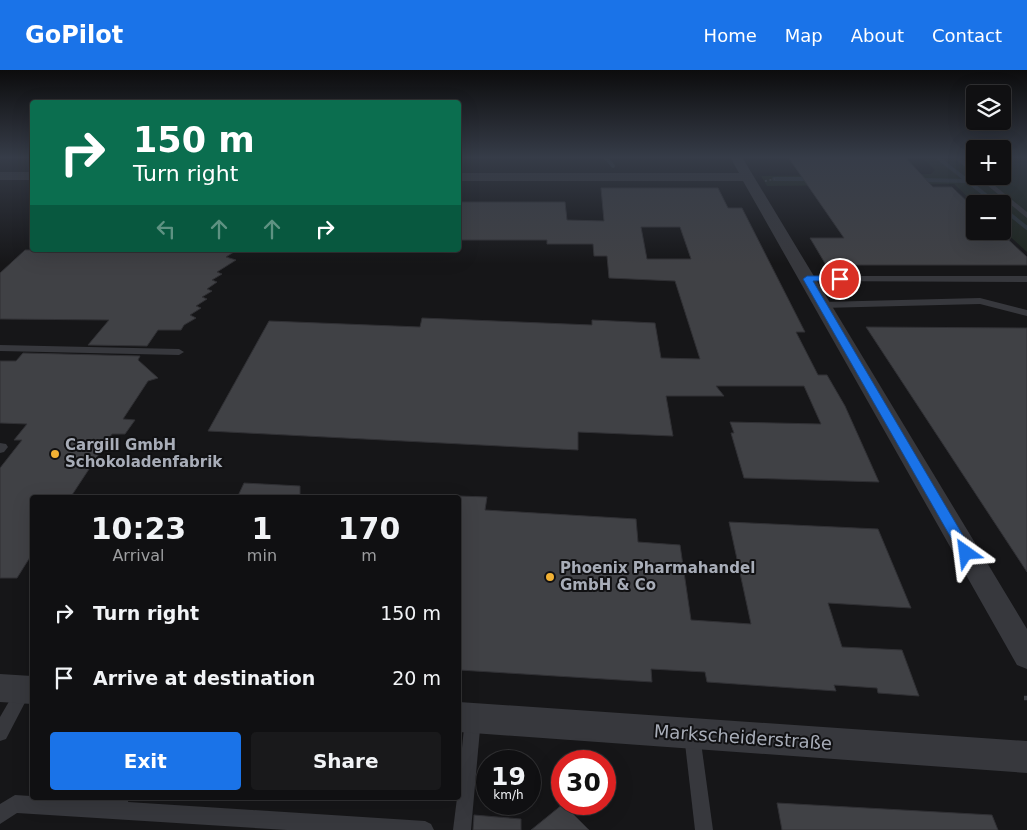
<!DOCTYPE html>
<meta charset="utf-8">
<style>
:root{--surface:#101012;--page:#19191b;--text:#f1f3f6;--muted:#9c9d9f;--line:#303032;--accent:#1a73e8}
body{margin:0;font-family:"DejaVu Sans",sans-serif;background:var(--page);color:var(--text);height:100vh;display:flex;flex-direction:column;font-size:19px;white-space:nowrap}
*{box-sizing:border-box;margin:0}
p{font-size:16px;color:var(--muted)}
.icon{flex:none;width:28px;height:28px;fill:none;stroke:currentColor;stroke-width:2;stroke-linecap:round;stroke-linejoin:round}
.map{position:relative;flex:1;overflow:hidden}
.sheet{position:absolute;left:30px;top:425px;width:431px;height:305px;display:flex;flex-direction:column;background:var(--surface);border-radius:5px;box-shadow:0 5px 20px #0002,0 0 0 1px var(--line)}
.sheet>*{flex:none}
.hud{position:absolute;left:30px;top:30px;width:431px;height:152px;border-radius:5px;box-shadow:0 5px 20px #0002,0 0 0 1px var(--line);background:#0b6e4f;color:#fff;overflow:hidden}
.controls{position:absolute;left:966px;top:15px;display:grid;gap:10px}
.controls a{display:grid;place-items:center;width:45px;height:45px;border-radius:5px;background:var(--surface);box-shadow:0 5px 20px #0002,0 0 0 1px var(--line);font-size:25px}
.speed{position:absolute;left:476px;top:680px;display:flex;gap:10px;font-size:25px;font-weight:700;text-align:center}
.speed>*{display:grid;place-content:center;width:65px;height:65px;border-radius:50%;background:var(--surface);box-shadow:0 5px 20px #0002,0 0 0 1px var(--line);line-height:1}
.speed small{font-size:12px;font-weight:400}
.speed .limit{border:8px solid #d22;background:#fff;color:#111}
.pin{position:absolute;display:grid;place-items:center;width:42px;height:42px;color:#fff;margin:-21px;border:2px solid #fff;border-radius:50%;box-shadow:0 1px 5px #0007}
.me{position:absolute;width:55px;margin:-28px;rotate:329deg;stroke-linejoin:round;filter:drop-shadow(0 0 4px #0008)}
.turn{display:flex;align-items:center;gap:18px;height:105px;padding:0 20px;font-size:22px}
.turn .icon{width:65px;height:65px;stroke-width:2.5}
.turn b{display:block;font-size:35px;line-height:42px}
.lanes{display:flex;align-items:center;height:48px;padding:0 20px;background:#0003;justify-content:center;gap:25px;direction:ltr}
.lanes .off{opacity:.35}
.eta{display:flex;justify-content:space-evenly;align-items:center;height:85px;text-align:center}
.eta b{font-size:30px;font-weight:800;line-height:35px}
.action{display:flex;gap:10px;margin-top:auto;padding:10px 20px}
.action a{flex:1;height:58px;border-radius:5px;background:var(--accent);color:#fff;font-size:20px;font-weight:800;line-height:58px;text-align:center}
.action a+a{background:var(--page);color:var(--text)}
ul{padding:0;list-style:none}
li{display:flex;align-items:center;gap:15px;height:65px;padding:0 20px}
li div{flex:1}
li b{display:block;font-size:19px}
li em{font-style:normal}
header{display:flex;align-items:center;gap:30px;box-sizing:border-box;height:70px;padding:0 25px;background:var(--accent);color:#fff}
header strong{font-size:24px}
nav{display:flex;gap:28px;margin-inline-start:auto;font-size:18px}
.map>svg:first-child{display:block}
.green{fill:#1e261f}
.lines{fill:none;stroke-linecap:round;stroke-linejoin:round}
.stream{stroke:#2c353c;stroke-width:4}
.building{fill:#404145;stroke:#303034;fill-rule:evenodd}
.path-far1{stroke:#3d3f44;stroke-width:2;stroke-dasharray:2 2.5;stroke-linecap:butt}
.path{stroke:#3d3f44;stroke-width:4.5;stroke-dasharray:4 5;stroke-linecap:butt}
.lane{fill:#37383d;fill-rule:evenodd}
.street{fill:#37383d;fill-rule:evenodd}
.route{fill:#1a73e8;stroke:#114b97}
.poi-dot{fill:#f2b134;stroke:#111113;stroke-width:2}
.labels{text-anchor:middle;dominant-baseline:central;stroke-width:4;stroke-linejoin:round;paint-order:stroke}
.poi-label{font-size:15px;font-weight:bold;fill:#a8adb8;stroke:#111113;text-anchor:start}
.near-street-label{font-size:18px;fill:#a8adb8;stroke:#111113}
</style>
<header>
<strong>GoPilot</strong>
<nav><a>Home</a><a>Map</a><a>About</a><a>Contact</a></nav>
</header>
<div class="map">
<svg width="1027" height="760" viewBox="0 0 1027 760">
<rect width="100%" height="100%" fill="#161618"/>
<polygon class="green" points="922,87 975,87 975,106 1002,106 1003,87 1027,87 1027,182 1003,160 1002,134 975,134 954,114 767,116 761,106 931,104 935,100"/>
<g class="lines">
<g class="stream">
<polyline points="605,87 613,96"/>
<polyline points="937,87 997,134"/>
<polyline points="774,109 809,109"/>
<polyline points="921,110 968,111"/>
<polyline points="1002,138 1027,158"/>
</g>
</g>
<g class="building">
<polygon points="788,87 905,87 933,117 952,117 975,139 975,161 999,161 1027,187 1027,195 826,195 810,168 844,168"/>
<path d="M601,118H718L728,138H742L805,262H796L818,305H827L845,336L879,412L744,408L731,363H734L730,352L821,354L804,316H716L724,326H666L673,366L578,362V380L208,361L269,251L420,257L422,248L592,255V250L655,253L661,288L700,289L675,211L609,208L607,186H594L593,174H547V170H459V132H565L567,150L604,151ZM641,157H680L691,189H647Z"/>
<polygon points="25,180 237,180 226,187 236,190 217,202 222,204 212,210 217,212 207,219 212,221 202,227 207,229 196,236 201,238 190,245 196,248 184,255 181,260 158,260 147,276 88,275 109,250 0,249 0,203"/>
<polygon points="866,257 1027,258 1027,502"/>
<polygon points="23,283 140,286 138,290 158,308 148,311 123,349 135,350 125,364 112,364 70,428 32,428 32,484 17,508 0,508 0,398 22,370 14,370 27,354 0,353 0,291 16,291"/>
<polygon points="244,413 300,416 300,428 237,428"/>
<polygon points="459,426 487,427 485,440 636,449 638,472 680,475 691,550 751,554 729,452 878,459 911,538 828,533 842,577 902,580 919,626 878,623 877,618 834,615 836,621 707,612 705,602 651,599 652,612 459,600"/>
<polygon points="777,733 992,745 998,760 782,760"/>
<polygon points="563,734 589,760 531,760"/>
<polygon points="474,745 521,749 521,760 473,760"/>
</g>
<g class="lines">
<polyline class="path-far1" points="765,111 775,109"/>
<polyline class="path" points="1024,628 1027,628"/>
<g class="lane">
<polygon points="953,87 960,87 975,100 975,105"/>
<polygon points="976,106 983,106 1027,142 1027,148"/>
<polygon points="807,206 1027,206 1027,212 804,211 804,207"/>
<polygon points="980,228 1027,240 1027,246 980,234 822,238 818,235 822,232"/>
<polygon points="0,275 179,279 184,282 179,285 0,281"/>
<polygon points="0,373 6,374 8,377 4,382 0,383"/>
<polygon points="23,613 28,616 31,621 6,669 0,671 0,647 18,616"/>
<polygon points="473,640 479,642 481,648 471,760 453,760 457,728 459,728 459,708 465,648 467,642"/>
<polygon points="692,657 698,659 700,665 713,760 695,760 684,665 686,659"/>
<polygon points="15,725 111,731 112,728 129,728 128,732 425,751 431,754 434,760 287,760 17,743 0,754 0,734"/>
</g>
<g class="street">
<polygon points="730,87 742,87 1027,559 1027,599 1017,595 743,111 459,111 459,103 739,103"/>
<rect x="0" y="102" width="32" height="8"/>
<polygon points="0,604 32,606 32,634 0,632"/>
<polygon points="459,632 1027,671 1027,703 459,662"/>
</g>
</g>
<linearGradient id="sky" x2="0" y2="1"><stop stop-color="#0c0c0d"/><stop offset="0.45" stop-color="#363c48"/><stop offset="1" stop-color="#363c48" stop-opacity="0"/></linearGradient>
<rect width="1027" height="194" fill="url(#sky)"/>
<polygon class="route" points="840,206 843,207 843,210 813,211 971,479 973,483 971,487 962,487 803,209 807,206"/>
<g class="poi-dot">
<circle cx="55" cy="384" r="5"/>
<circle cx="550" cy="507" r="5"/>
</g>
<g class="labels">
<g class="poi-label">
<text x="65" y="375">Cargill GmbH<tspan x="65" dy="17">Schokoladenfabrik</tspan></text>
<text x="560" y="498">Phoenix Pharmahandel<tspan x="560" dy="17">GmbH &amp; Co</tspan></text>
</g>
<g class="near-street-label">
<text transform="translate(743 667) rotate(4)">Markscheiderstraße</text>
</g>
</g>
</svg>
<div class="controls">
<a><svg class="icon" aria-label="layers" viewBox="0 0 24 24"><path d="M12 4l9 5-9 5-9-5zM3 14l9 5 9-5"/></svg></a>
<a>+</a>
<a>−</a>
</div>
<div class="speed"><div>19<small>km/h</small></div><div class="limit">30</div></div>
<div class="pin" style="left:840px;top:209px;background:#d93025"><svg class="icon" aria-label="arrive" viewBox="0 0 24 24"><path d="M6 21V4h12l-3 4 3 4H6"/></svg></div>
<svg class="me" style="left:966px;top:483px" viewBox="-20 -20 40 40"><path d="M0-17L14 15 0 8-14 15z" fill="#1a73e8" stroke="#fff" stroke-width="4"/></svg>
<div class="hud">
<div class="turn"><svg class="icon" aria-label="right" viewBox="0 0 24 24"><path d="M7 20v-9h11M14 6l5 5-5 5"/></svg><div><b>150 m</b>Turn right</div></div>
<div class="lanes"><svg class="icon off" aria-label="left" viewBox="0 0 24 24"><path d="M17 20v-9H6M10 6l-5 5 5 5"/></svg><svg class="icon off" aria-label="ahead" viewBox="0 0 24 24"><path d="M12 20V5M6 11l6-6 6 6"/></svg><svg class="icon off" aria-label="ahead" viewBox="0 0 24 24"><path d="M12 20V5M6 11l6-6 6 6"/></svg><svg class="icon" aria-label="right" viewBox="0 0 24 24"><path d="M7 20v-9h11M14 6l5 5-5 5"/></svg></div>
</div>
<section class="sheet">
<div class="eta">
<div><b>10:23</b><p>Arrival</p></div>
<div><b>1</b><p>min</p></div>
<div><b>170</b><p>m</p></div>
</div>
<ul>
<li><svg class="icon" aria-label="right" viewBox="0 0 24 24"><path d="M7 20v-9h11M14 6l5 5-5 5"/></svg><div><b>Turn right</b></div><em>150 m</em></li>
<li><svg class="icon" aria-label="arrive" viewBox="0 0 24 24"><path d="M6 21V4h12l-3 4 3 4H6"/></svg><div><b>Arrive at destination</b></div><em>20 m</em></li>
</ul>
<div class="action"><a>Exit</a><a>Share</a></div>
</section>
</div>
